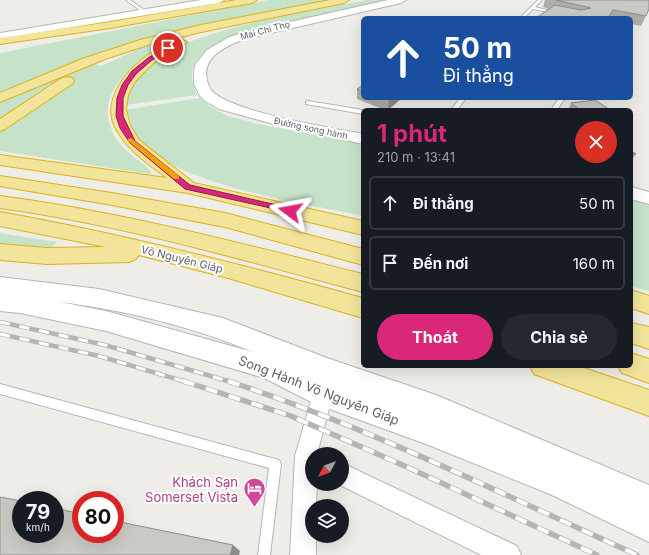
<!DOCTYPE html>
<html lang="vi">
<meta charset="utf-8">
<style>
:root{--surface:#171b24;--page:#242831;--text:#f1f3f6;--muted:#9ea1a6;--line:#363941;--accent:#db2777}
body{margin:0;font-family:Inter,sans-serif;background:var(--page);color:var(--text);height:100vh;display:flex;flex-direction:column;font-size:15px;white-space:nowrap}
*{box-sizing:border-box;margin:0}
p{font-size:13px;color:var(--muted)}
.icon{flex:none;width:22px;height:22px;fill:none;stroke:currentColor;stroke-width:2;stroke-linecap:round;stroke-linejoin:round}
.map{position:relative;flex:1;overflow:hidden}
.details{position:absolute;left:361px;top:108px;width:272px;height:260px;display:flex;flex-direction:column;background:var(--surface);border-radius:6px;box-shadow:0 4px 16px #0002}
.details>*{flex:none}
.top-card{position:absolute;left:361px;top:16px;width:272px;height:84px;border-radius:6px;box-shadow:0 4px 16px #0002;background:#1a4fa0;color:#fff;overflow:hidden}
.needle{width:26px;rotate:229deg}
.buttons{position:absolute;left:305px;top:447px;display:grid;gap:8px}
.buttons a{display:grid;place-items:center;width:44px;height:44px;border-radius:50%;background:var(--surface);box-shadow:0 4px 16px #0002;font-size:20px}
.speed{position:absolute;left:12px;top:491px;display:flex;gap:8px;font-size:20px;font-weight:700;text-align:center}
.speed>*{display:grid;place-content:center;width:52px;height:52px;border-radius:50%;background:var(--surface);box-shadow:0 4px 16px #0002;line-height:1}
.speed small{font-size:10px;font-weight:400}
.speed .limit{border:6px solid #d22;background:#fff;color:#111}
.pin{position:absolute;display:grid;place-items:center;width:34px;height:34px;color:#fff;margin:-17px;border:2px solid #fff;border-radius:50%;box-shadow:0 1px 4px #0007}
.me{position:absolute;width:44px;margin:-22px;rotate:283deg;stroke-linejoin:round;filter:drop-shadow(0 0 3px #0008)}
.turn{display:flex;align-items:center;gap:14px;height:84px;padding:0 16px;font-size:18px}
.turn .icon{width:52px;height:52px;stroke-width:2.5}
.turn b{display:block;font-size:28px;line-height:34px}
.round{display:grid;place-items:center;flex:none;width:42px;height:42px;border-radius:21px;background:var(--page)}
.headline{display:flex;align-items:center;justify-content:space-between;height:68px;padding:0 16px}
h1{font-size:24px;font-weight:700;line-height:30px;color:var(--accent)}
.button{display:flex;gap:8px;margin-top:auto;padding:8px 16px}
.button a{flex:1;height:46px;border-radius:24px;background:var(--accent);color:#fff;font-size:16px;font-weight:700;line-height:46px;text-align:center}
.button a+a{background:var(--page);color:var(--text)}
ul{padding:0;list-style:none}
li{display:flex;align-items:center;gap:12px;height:54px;margin:0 8px 6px;padding:0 8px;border:2px solid var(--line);border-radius:6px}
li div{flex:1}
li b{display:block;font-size:15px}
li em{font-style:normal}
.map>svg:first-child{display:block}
.green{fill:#c6e3c9}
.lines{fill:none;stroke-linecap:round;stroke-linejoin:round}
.lane-casing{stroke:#b3b6ba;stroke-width:2}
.street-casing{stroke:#b3b6ba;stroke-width:2}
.secondary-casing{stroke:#b3b5b9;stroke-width:2}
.highway-casing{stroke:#ddb118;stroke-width:2}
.lane{fill:#fff;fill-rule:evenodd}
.street{fill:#fff;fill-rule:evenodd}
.secondary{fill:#fff;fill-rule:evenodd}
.highway{fill:#f2e49a;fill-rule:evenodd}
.rail-far1-casing{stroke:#b4b5b5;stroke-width:4.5}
.rail-casing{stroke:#b4b5b5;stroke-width:5.5}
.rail-far1{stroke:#fff;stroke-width:3;stroke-dasharray:10;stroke-linecap:butt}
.rail{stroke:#fff;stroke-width:4;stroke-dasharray:12;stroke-linecap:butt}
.wall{fill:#aeada8}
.shaded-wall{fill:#8d8d88}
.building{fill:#cac9c3;stroke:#8d8d88}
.route{fill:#db2777;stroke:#8e194d}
.slow{fill:#f59e0b}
.labels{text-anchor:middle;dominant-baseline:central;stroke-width:4;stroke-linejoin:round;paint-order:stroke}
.far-street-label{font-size:9px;fill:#5e6165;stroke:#fff}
.street-label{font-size:11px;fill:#5e6165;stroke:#fff}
.near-street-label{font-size:13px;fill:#5e6165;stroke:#fff}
.near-hotel-label{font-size:13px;fill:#b23c85;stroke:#fff;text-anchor:end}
</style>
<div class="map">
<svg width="649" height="555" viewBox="0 0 649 555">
<rect width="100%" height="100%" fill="#efede7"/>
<g class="green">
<polygon points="269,0 328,0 163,33 107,51 0,96 0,53"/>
<path d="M367,0H396L230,38C205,49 181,63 197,95L125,105C127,96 128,88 134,79C168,30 309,12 367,0Z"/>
<path d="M215,27C173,41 82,76 115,137C124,153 142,160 152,173L149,174L0,151V102L58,75L93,63L101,66L146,46Z"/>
<path d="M200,98L209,106L228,116L258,124L363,144V216C303,203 179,186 138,140C130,131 128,121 125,110Z"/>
<polygon points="631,199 649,204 649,291 631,286"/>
<polygon points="0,233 57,242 52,247 0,244"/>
</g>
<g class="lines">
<defs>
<g id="lane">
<polygon points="126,0 130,0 144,10 141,11"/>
<polygon points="538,0 542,0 535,7 559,13 557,14 533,9 524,18 520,18"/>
<polygon points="460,98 466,98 457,110 451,110"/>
<polygon points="559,98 565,98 557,110 551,110"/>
<polygon points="308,101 363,110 363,114 306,104 306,102"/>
<polygon points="0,384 279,460 281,464 270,555 258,555 269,468 0,394"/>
</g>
<g id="street">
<polygon points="323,385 330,387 333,394 317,454 312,454 312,484 317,484 316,506 312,506 312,536 316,536 316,555 290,555 295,456 313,394 316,387"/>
<polygon points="342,463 517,546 521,555 481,555 338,484 342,484"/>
</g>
<g id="secondary">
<polygon points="201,0 224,0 219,3 0,39 0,33"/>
<path d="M388,0H406L401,3L245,39C222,47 195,61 211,90C229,112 332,128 363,134V144L270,123L219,109L205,101L200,96L194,84V73L195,65L207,50L229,37L249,31Z"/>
<polygon points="631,187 649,192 649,204 631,199"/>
<path d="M0,277L99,289L223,318L327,358L436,395L649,485V542L552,495L426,444L313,403L264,378L106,331L20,313L0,311ZM60,302C124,310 194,327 253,352L106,311Z"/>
</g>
<g id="highway">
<polygon points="236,0 257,0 252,3 110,28 0,44 0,38 110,22"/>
<polygon points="330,0 349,0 344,3 201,32 148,45 105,59 0,102 0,93 82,59 140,40 201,25"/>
<path d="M181,39L187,42L185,44L156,61L144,72L134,83L128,95L126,110L130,125L139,140L194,183L363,221V235L188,193L0,165V155L167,178C147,163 127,150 115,127C97,90 149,46 181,39Z"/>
<polygon points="67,77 72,78 74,81 72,84 5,129 0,131 0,119 62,78"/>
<polygon points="0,176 112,193 225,213 363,249 363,265 225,227 112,205 0,186"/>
<path d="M0,196C123,212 243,244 363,274V292C243,260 123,225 0,208Z"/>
<path d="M0,212C123,234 243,265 363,298V318L228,278L139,255L136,259L129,262L47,264L0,260V244L47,248L106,247L0,226Z"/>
<polygon points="631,290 649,296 649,314 631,308"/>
<polygon points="631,323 649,327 649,349 631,343"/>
<polygon points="631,353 649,359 649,383 622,373 618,366 631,366"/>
<polygon points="530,366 578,366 649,390 649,416 534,374"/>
</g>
</defs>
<use href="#lane" class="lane-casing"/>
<use href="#street" class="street-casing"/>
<use href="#secondary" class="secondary-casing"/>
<use href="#highway" class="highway-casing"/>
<use href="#lane" class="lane"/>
<use href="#street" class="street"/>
<use href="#secondary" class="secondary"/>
<use href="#highway" class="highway"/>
<defs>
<g id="rail-far1">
<polyline points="0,322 105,345 231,382"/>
<polyline points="0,334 99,356 186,382"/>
</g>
<g id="rail">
<polyline points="183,381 291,416 407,467 597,555"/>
<path d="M228,381C368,427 502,494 637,555"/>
</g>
</defs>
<use href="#rail-far1" class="rail-far1-casing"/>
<use href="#rail" class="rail-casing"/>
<use href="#rail-far1" class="rail-far1"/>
<use href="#rail" class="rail"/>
</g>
<g class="wall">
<polygon points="545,0 649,0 646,16 641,26 631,24 631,18 536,18 549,9 543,7"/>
<polygon points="363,85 363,98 402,98 388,110 385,110 357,99 357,89"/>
<polygon points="571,103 610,110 568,110"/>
<polygon points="631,151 636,154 631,161"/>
</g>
<g class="shaded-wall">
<polygon points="391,98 402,98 388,110 389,100"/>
<polygon points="233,545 240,551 239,555 230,555"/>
</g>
<g class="building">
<polygon points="556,0 649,0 649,9 646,16 613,10 608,18 536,18 555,5 581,10 591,8"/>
<polygon points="363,85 363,91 357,89"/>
<polygon points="383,98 391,98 389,100"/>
<polygon points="595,100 610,110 580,110 571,103"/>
<polygon points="631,151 636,154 631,153"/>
<polygon points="0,497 21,501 21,534 55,534 55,508 81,514 81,534 115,534 115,521 233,545 230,555 0,555"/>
</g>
<polygon class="route" points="168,46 170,49 152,60 136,74 128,85 123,98 123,116 135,141 190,185 290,208 293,209 293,213 185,189 130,143 120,128 116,116 117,98 122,85 132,71 148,58"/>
<polygon class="slow" points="131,138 179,176 179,179 174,179 128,141 128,139"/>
<defs>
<symbol id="hotel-pin" viewBox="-11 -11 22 30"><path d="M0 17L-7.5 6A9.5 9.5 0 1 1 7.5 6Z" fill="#d1479c" stroke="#fff"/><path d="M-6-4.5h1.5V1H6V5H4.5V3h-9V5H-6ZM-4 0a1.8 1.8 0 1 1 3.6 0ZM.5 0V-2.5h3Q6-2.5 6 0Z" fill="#fff"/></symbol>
</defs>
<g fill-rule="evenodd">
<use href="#hotel-pin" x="242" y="476" width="25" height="34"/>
</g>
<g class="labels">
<g class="far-street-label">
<text transform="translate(265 30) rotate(-15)">Mai Chí Thọ</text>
<text transform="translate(311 128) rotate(12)">Đường song hành</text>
</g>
<g class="street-label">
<text transform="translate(182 259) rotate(14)">Võ Nguyên Giáp</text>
</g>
<g class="near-street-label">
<text transform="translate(319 390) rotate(21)">Song Hành Võ Nguyên Giáp</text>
</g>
<g class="near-hotel-label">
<text x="238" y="482">Khách Sạn<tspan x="238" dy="15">Somerset Vista</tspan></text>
</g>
</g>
</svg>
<div class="buttons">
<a><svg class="needle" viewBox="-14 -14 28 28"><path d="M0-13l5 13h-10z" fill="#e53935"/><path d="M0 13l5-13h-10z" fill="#9ea1a6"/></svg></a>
<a><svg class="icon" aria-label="layers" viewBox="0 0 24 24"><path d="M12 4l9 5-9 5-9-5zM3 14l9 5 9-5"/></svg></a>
</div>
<div class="speed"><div>79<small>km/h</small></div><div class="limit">80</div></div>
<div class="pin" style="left:168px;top:48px;background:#d93025"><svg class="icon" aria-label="arrive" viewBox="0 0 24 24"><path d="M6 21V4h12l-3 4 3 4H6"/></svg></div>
<svg class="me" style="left:290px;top:211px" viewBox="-20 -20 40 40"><path d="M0-17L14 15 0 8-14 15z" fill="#db2777" stroke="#fff" stroke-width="4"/></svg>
<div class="top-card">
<div class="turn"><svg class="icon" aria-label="ahead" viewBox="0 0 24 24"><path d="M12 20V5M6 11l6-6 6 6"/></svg><div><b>50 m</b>Đi thẳng</div></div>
</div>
<section class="details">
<div class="headline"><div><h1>1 phút</h1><p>210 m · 13:41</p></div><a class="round" style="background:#d93025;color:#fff"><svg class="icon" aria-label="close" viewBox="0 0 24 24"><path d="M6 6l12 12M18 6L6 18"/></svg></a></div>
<ul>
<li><svg class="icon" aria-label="ahead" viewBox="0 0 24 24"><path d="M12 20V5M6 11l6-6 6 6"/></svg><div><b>Đi thẳng</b></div><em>50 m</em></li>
<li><svg class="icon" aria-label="arrive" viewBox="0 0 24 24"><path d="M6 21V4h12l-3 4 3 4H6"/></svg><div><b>Đến nơi</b></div><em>160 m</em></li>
</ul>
<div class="button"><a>Thoát</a><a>Chia sẻ</a></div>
</section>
</div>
